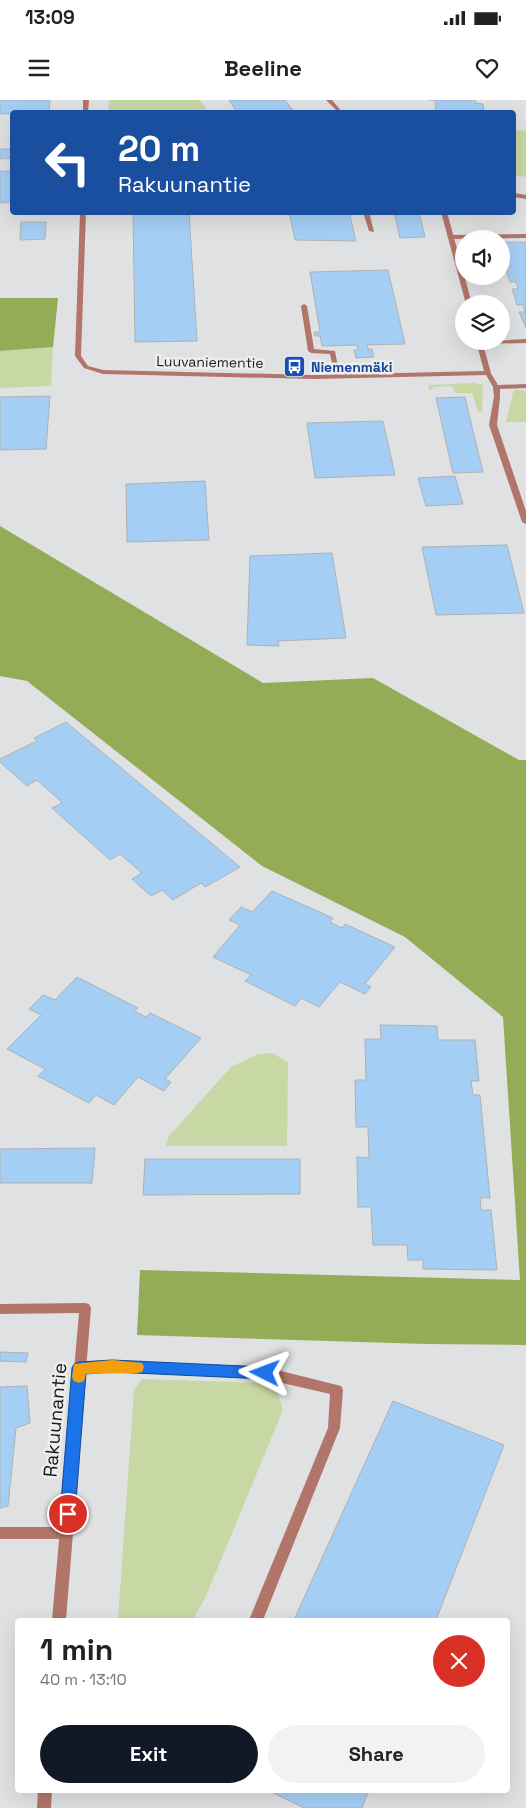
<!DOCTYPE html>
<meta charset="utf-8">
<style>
:root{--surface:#fff;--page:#f2f2f2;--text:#222;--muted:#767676;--accent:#111827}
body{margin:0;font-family:"Space Grotesk",sans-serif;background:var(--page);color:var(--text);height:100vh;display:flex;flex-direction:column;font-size:19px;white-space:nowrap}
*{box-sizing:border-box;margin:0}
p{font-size:16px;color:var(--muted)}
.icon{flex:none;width:28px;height:28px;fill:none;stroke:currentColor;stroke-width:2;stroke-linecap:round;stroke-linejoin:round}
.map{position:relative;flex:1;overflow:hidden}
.details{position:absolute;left:15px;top:1518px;width:495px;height:175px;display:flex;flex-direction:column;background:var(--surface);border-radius:5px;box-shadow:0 5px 20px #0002}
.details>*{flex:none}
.top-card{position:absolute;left:10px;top:10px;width:506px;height:105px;border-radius:5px;box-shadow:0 5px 20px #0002;background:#1a4fa0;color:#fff;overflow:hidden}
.tools{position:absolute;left:455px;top:130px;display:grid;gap:10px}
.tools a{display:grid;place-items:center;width:55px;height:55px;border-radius:50%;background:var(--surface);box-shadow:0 5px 20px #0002;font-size:25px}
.pin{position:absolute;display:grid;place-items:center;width:42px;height:42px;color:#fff;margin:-21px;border:2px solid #fff;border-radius:50%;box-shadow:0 1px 5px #0007}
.me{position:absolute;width:55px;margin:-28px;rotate:273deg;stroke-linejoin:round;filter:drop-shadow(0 0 4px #0008)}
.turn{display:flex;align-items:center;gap:18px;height:105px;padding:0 25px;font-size:22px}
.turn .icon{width:65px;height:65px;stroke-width:2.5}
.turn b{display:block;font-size:35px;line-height:42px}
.round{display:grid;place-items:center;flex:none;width:52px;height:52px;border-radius:26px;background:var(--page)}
.overview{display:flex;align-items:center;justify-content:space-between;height:85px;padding:0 25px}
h1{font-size:30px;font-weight:600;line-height:38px}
.cta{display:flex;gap:10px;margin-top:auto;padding:10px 25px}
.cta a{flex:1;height:58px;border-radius:30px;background:var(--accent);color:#fff;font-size:20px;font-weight:600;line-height:58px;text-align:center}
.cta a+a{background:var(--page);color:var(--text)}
.status{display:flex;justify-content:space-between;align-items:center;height:35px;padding:0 25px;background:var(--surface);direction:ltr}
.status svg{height:14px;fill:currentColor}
header{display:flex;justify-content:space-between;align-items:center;height:65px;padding:0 25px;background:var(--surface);font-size:22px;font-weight:600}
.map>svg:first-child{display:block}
.green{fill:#c8d8a5}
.forest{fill:#94ac56}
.building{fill:#a5cef5;stroke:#b0b1b3}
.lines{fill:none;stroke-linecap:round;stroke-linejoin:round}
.lane{fill:#b27569;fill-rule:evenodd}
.street{fill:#b27569;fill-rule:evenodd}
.route{fill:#1a73e8;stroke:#114b97}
.slow{fill:#f59e0b}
.labels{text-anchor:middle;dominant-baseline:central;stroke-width:5;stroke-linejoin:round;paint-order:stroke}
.far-street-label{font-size:14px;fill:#191a1a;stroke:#eceeef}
.far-transit-label{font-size:14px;font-weight:bold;fill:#164399;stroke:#eceeef;text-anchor:start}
.near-street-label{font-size:19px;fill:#191a1a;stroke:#eceeef}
</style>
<div class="status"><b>13:09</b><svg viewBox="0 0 49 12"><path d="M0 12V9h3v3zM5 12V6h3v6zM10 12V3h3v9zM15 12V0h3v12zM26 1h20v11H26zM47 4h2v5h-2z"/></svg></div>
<header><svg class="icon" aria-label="menu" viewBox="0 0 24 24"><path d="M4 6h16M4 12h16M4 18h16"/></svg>Beeline<svg class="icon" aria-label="heart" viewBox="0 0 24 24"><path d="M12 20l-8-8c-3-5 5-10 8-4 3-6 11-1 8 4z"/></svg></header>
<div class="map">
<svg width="526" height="1708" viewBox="0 0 526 1708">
<rect width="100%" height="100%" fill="#dfe1e2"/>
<g class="green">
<polygon points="109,0 200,0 208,12 108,12"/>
<polygon points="526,30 526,77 514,75 514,31"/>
<polygon points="53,247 51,286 0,288 0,251"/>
<polygon points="474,283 483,285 482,312 478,312 472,293 455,293 452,286 432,287 433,290 429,290 428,285"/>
<polygon points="517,289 526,292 526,322 506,322 513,292"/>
<polygon points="272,953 288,962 287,1046 166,1046 169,1036 231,967 258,954"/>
<polygon points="142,1279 261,1283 277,1292 283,1310 206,1496 193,1520 118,1520 134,1290"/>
</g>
<g class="forest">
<polygon points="0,198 58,198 53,247 0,251"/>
<polygon points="0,426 263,583 373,578 519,660 526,660 526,1245 427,1244 137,1235 140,1170 520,1180 503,917 405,837 262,766 27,581 0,576"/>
</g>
<g class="building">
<polygon points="0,0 50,0 49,12 0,14"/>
<polygon points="229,0 285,0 294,12 237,12"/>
<polygon points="429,0 475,0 476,3 483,4 484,12 436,12 435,0"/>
<polygon points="0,49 12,49 12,58 0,59"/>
<polygon points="0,71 12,71 12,102 0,103"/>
<polygon points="133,112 189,112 197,241 135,242"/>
<polygon points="289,112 349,112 356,141 295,140"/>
<polygon points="394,112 419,112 425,137 400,138"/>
<polygon points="21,122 46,122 45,139 20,140"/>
<polygon points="502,142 526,142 526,228 519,212 525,212 523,205 517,205 512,189 518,189 516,182 510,182 505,167 511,167"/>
<polygon points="388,170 405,244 367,245 368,249 372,249 374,257 356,258 354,250 358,250 357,245 322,246 320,236 315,236 314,232 320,232 310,172"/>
<polygon points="50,296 46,349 0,350 0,297"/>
<polygon points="465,297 473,331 483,372 453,373 436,298"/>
<polygon points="383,321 395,375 315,378 307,323"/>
<polygon points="455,376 463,404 426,406 418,378"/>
<polygon points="205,381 209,440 127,442 126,384"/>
<polygon points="507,445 524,513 436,515 422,447"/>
<polygon points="332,453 346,538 278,541 279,546 247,545 250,456"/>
<polygon points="66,622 240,767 205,787 201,783 173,800 162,790 151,796 132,779 142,773 120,754 110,760 52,708 62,703 54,695 37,680 27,686 0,662 0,659 37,641 34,638"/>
<polygon points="272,791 333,818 330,822 342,828 345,824 395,847 365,884 371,887 365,894 340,882 319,907 301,898 295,906 245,881 251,875 213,857 240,825 229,820 241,807 252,812"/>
<polygon points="77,877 138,908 134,911 146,917 150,913 201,938 165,979 171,982 164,991 138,977 114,1005 96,995 89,1003 38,976 45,969 7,949 41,915 29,909 43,895 55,900"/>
<polygon points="380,925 437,926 438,940 475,940 479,981 471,981 473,995 480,995 490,1098 480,1098 481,1110 491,1110 497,1170 423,1169 423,1160 408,1160 407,1145 373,1145 371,1107 358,1107 357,1057 369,1058 368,1027 356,1027 355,980 366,980 365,939 381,939"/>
<polygon points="95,1048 92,1083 0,1083 0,1049"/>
<polygon points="145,1059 300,1059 300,1094 143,1095"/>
<polygon points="0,1252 28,1253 26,1262 0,1261"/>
<polygon points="27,1286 30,1323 16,1328 8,1406 0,1408 0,1287"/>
<polygon points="393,1301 504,1345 436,1520 294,1520"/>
<polygon points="267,1690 369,1690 362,1708 304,1708"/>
</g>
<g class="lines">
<g class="lane">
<polygon points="363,112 369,112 374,132 369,131"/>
<polygon points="526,134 526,138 450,139 447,137 450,135"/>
<polygon points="304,204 307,206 314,249 335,251 340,278 335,277 330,254 311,253 308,251 301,206"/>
<polygon points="526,239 526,243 480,244 477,242"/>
<polygon points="488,271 490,272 498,285 526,284 526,288 500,289 500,297 497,325 526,411 526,424 522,422 489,325 494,297 493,287 485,273"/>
<polygon points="112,1261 265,1267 341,1286 343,1290 340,1328 263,1520 249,1520 328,1328 330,1294 265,1279 112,1271 79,1274 75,1272 73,1268 75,1264 79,1262"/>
<polygon points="0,1427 66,1427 71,1429 73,1433 71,1437 66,1439 0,1439"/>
</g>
<g class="street">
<polygon points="83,0 89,0 88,12 83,12"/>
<polygon points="326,0 332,0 342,12 338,12"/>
<polygon points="514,93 526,95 526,99 514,97"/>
<polygon points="80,112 86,112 81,256 88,266 103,270 314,275 484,271 476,241 482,241 491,273 488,275 314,279 103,274 84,268 75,256"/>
<polygon points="441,112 447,112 472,204 466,204"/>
<polygon points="85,1203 89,1204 91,1208 66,1520 52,1520 79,1213 0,1214 0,1204"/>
<polygon points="38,1690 52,1690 51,1708 37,1708"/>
</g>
</g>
<polygon class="route" points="112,1260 265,1267 270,1268 272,1273 270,1277 265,1279 112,1272 86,1274 75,1414 73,1419 68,1421 62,1419 60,1414 72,1268 74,1264 79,1262"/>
<polygon class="slow" points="112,1260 142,1263 144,1267 142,1272 137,1273 86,1274 84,1281 79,1283 74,1281 72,1277 74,1264"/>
<defs>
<symbol id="bus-square" viewBox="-11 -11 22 22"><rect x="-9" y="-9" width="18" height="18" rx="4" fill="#1a4fb4" stroke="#eceeef"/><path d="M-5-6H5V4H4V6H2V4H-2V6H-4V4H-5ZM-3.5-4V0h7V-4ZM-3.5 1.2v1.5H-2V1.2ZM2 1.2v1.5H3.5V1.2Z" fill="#fff"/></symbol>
</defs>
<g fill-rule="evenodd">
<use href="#bus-square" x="282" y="254" width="25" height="25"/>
</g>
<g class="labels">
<g class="far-street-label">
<text transform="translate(210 262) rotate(1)">Luuvaniementie</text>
</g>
<g class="far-transit-label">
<text x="311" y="267">Niemenmäki</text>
</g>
<g class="near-street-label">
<text transform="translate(55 1320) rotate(-85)">Rakuunantie</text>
</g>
</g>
</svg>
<div class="tools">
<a><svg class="icon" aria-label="sound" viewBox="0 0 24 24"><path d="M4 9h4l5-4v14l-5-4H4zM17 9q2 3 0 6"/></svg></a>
<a><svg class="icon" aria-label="layers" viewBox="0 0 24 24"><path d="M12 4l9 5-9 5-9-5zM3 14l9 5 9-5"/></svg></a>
</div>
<div class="pin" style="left:68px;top:1414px;background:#d93025"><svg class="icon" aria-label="arrive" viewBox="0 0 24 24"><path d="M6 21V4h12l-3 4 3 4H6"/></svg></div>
<svg class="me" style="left:265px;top:1273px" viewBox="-20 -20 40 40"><path d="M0-17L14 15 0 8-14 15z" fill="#1a73e8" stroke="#fff" stroke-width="4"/></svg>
<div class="top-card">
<div class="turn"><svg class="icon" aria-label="left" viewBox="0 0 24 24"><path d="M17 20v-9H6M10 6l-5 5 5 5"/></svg><div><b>20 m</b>Rakuunantie</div></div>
</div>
<section class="details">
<div class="overview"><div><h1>1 min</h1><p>40 m · 13:10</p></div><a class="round" style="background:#d93025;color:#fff"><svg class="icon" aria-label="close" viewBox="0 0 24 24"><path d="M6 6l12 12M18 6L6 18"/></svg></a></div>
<div class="cta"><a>Exit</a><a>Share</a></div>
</section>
</div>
